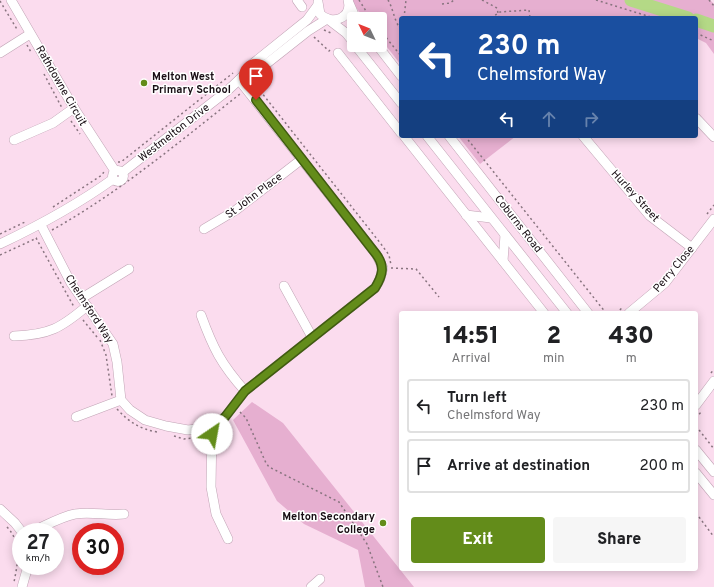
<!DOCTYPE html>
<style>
:root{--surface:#fff;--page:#f6f6f6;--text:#202124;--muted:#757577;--line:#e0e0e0;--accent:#638c1a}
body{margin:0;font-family:Overpass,sans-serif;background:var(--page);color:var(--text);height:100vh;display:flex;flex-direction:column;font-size:15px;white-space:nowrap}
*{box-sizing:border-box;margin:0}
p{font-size:13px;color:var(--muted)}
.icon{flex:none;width:22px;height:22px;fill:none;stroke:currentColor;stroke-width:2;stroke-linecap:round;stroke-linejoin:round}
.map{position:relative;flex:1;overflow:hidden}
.panel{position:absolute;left:399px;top:311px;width:299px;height:260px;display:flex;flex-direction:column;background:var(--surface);border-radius:4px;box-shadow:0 2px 10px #0003}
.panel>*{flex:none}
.banner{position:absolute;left:399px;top:16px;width:299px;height:122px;border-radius:4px;box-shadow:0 2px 10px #0003;background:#1a4fa0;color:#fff;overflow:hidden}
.needle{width:26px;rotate:313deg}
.controls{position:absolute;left:347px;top:12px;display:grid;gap:8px}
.controls a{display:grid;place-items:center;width:40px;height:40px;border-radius:4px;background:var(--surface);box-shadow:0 2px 10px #0003;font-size:20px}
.speed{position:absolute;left:12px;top:523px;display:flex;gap:8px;font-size:20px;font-weight:700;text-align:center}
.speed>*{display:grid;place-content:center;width:52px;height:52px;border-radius:50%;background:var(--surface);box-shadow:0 2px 10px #0003;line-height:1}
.speed small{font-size:10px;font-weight:400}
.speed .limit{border:6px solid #d22;background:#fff;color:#111}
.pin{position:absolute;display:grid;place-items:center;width:34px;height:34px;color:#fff;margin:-41px -17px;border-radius:50% 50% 50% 0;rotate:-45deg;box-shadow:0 0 4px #0007}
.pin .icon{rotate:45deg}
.me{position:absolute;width:44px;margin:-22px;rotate:33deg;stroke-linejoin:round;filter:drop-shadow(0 0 3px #0008)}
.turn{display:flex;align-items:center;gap:14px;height:84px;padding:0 12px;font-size:18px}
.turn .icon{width:52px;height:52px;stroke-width:2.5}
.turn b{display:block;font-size:28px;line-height:34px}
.lanes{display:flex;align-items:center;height:38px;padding:0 12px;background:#0003;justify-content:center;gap:20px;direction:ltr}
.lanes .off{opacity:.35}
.eta{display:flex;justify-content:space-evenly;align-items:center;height:68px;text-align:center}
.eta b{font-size:24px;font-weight:800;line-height:28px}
.cta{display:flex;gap:8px;margin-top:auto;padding:8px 12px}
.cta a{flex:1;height:46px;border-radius:4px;background:var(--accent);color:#fff;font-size:16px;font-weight:800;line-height:46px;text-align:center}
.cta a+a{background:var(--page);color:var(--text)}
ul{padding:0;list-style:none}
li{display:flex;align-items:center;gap:12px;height:54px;margin:0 8px 6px;padding:0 4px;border:2px solid var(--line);border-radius:4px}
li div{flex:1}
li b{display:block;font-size:15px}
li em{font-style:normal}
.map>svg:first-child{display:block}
.green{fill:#e6afd0}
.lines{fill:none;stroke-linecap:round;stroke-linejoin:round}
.stream{stroke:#b4d986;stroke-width:2}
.river{stroke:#b4d986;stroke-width:13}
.minor-casing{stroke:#c1a4b5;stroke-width:10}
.path{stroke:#88747f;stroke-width:1.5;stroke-dasharray:2 3;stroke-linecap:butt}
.minor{stroke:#fff;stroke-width:9}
.route-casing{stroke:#405b11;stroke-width:10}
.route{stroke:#638c1a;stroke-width:7}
.poi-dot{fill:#638c1a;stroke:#fff;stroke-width:1.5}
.labels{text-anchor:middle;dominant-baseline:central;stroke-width:3;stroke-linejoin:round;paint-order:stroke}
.poi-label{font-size:11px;font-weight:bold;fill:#180e14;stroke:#fff;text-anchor:start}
.street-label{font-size:11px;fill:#180e14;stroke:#fff}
</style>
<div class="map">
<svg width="714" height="587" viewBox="0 0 714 587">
<rect width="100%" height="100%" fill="#fbdcee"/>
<g class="green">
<polygon points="350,0 710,0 714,4 714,54 706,43 696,38 696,18 401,18 401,65 380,38 380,19 365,19"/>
<polygon points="458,136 516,136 480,164"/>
<polygon points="252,402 283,423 414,587 365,587 358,550 304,524 277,501 233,420"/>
</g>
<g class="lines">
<polyline class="stream" points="635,1 635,0"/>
<g class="river">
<polyline points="631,0 688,18"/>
<polyline points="696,20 714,26"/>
</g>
<defs>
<g id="minor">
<polyline points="11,0 74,108 115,171"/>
<polyline points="297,0 302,7"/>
<path d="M318,2L320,14C332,26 353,18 348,0"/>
<polyline points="349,3 356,19"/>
<polyline points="329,20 346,33 354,43"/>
<polyline points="355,45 401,103"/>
<polyline points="377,45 401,76"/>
<polyline points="0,53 30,34"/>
<polyline points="338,53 401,133"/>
<polyline points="242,77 251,76 308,31 327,19"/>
<polyline points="696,118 714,137"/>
<polyline points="404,136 544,313"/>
<polyline points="427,136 567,313"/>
<polyline points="449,136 588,313"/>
<polyline points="583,136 650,216 692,248"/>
<polyline points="14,140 53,123 74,108"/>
<circle cx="118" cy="176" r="5.5"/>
<polyline points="123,172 227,91 242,77 251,65 307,20 318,5"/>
<polyline points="466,215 491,218"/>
<polyline points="41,225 71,283 113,344 117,362 121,400 130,410 145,420 166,426 188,430 212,427 225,417 245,391 375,288 380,279 383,268 376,254 239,80"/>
<polyline points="204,229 236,210 302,159"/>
<path d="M0,244C40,225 77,205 113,179"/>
<polyline points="503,261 505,235"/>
<polyline points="284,286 312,337"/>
<polyline points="82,298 129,269"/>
<polyline points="629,313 665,283 714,219"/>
<path d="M201,315C213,348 221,364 245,391"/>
<path d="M14,336C49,335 61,328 87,306"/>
<polyline points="696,405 714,381"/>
<polyline points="76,417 121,400"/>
<polyline points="212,427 211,487 216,514 228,539"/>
<polyline points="696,450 714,472"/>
<polyline points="696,473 714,495"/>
<polyline points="0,509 15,523 22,532"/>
<path d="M31,532C45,526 60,517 75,514C91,511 108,516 124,514"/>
<polyline points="22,587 28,566"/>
<polyline points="311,587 320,579"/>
</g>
</defs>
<use href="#minor" class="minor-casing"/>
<g class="path">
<polyline points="359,0 371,19"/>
<path d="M388,0C392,6 394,18 398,25L401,26"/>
<polyline points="482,0 497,8 499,18"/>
<polyline points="596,0 654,18"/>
<polyline points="709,0 714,6"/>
<polyline points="0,1 18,31"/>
<polyline points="442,4 450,3 454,0"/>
<polyline points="404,18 406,0"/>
<polyline points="491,18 500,12 529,10 530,18"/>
<polyline points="324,30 331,33"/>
<polyline points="380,30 401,56"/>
<polyline points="696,33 714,41"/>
<polyline points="314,37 329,51 330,50"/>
<polyline points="27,45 31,52"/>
<polyline points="44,74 62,108"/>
<polyline points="254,83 381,244 389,255 391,265"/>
<polyline points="71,121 80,134"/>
<polyline points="465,136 606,313"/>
<polyline points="118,162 121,162 233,73"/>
<polyline points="53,207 102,175 105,170"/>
<polyline points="707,214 714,205"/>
<path d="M52,230C120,192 179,142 240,94"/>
<polyline points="0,234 25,222"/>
<polyline points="36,238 74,307"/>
<polyline points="0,255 37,238"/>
<polyline points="391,268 416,269 439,297"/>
<polyline points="616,313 622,308"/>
<polyline points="83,320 97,337"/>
<polyline points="100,340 106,355 112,396"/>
<polyline points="711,373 714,369"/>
<path d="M117,409C129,422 140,429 157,432"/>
<polyline points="240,412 246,418 266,463 269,467 339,502 367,544 383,587"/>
<polyline points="696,418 701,412"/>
<polyline points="696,426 714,449"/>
<polyline points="174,436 184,439 204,437"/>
<polyline points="696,513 714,537"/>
<path d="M7,527C22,543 18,562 14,582"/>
</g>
<use href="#minor" class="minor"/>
</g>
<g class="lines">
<defs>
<path id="route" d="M212,434V427L225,417L245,391L375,288C383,275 385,266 376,254L256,100"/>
</defs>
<use href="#route" class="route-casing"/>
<use href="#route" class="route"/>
</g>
<g class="poi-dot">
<circle cx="144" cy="83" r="4"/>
<circle cx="383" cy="523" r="4"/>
</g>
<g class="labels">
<g class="poi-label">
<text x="152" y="77">Melton West<tspan x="152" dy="13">Primary School</tspan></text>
<text x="375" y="517" text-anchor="end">Melton Secondary<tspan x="375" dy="13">College</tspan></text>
</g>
<g class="street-label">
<text transform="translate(61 86) rotate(60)">Rathdowne Circuit</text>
<text transform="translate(174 133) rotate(-38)">Westmelton Drive</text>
<text transform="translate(254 196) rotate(-37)">St John Place</text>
<text transform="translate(635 196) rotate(48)">Hurley Street</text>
<text transform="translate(518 224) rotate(52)">Coburns Road</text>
<text transform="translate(674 269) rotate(-50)">Perry Close</text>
<text transform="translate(89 309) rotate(57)">Chelmsford Way</text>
</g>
</g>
</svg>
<div class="controls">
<a><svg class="needle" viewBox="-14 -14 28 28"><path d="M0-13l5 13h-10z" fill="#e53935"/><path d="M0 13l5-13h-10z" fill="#757577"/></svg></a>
</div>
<div class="speed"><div>27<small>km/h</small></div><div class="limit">30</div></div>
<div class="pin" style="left:256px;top:100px;background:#d93025"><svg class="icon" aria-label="arrive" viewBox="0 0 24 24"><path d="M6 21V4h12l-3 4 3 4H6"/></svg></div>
<svg class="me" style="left:212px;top:434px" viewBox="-20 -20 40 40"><circle r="19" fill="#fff"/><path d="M0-13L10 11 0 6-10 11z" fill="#638c1a"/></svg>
<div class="banner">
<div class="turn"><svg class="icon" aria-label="left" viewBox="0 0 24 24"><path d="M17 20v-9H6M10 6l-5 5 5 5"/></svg><div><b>230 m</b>Chelmsford Way</div></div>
<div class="lanes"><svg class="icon" aria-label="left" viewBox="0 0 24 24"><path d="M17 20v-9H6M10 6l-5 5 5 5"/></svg><svg class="icon off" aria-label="ahead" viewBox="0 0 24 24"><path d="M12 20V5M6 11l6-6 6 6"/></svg><svg class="icon off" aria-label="right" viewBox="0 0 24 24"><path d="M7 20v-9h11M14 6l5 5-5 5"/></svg></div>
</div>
<section class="panel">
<div class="eta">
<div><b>14:51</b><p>Arrival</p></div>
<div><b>2</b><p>min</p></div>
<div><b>430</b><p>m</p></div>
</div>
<ul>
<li><svg class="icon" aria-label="left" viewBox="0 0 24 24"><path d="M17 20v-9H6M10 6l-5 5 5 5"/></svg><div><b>Turn left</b><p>Chelmsford Way</p></div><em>230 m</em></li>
<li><svg class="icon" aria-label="arrive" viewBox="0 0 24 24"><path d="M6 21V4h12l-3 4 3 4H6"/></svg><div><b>Arrive at destination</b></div><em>200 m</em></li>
</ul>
<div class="cta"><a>Exit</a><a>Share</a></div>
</section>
</div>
